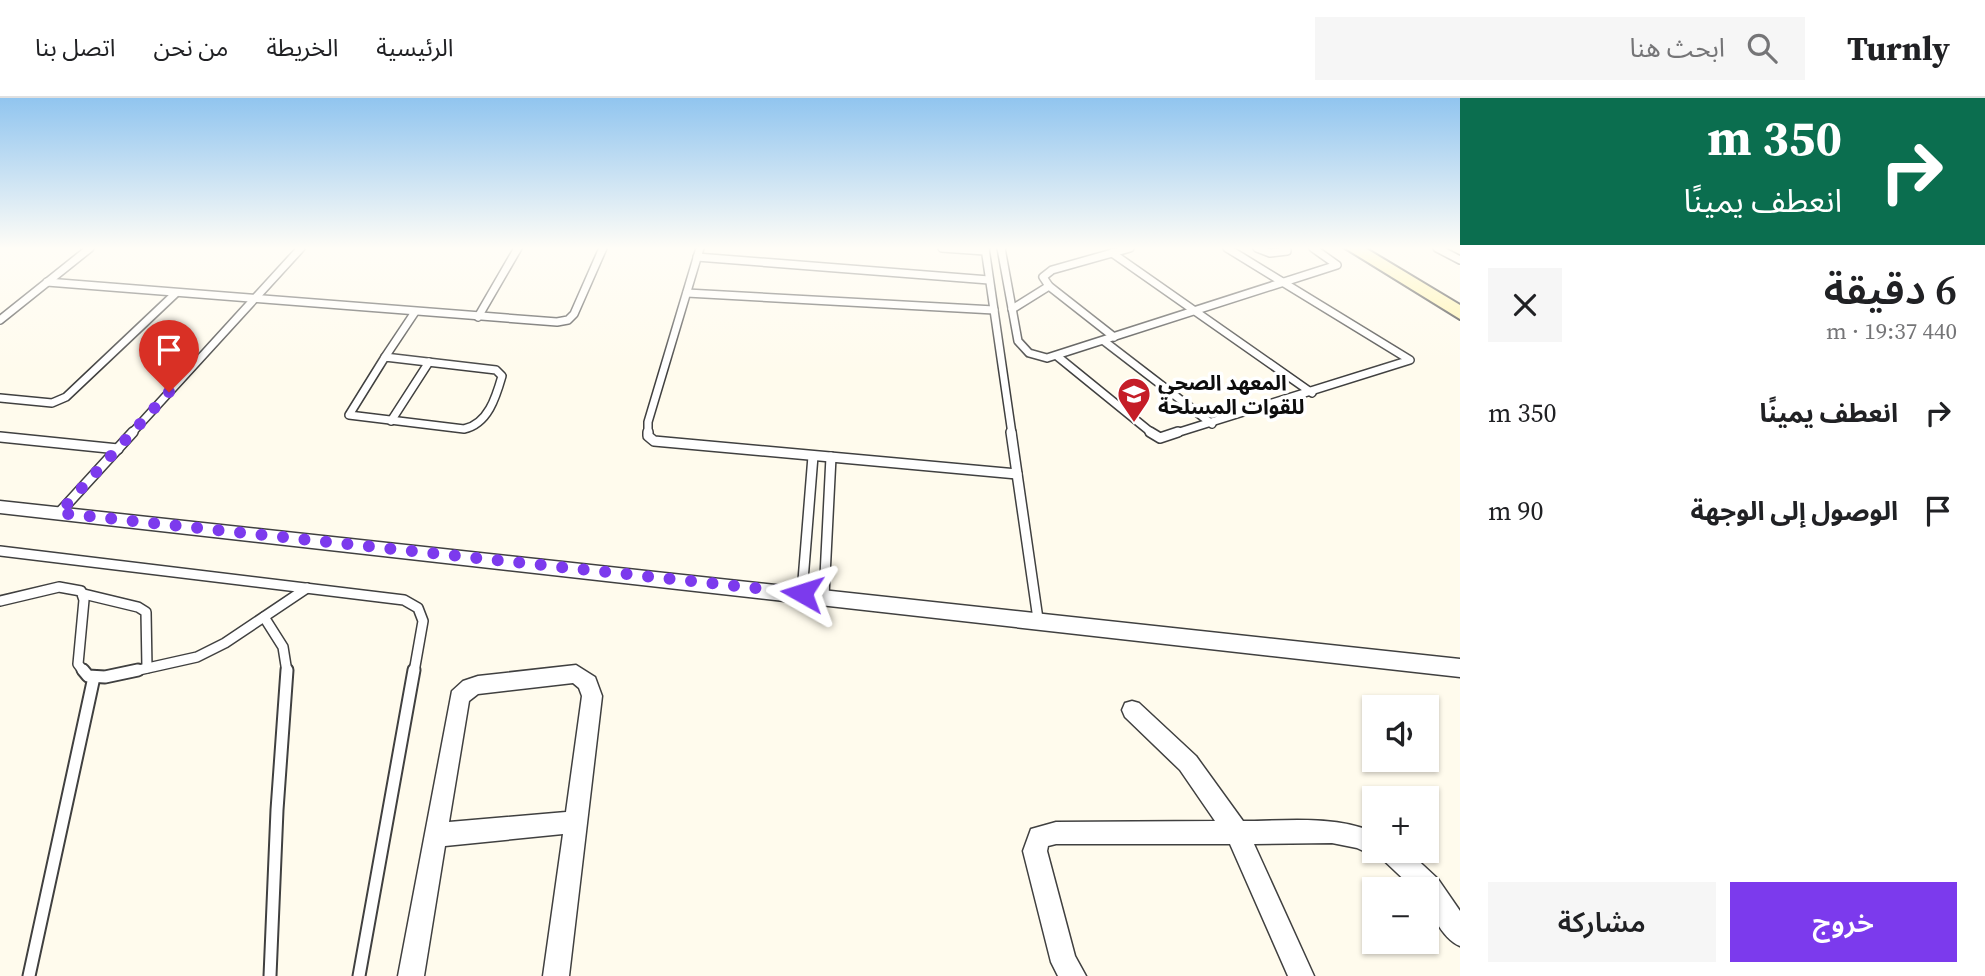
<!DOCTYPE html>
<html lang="ar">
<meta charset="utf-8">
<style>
:root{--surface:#fff;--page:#f6f6f6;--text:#202124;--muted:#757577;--line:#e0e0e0;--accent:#7c3aed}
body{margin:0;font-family:"Source Serif 4","Noto Sans Arabic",serif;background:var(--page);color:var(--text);direction:rtl;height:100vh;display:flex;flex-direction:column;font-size:26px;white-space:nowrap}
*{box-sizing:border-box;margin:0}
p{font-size:23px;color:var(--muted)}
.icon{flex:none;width:38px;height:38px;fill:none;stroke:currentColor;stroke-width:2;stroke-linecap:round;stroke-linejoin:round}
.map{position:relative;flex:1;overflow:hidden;direction:ltr}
.sheet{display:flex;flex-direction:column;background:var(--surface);width:525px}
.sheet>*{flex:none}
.guide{background:#0b6e4f;color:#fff;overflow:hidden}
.tools{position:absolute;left:1362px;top:597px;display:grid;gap:14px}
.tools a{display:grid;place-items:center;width:77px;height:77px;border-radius:0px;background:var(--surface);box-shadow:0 2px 5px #0004;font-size:35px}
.pin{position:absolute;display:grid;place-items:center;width:60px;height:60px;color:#fff;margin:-72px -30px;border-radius:50% 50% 50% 0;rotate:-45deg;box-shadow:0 0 7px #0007}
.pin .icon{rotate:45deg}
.me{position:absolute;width:77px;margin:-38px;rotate:276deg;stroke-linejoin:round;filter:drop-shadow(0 0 5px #0008)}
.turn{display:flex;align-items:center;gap:24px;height:147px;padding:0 28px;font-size:32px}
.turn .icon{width:91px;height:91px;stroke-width:2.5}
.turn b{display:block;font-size:49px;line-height:60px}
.round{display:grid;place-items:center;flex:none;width:74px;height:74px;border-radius:0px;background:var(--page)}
.headline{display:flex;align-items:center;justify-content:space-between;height:119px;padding:0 28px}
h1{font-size:42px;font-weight:600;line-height:52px}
.action{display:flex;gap:14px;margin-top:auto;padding:14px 28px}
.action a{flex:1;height:80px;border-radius:0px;background:var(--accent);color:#fff;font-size:28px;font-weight:600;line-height:80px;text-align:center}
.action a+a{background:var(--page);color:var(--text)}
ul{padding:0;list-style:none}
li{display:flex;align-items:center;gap:21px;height:98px;padding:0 28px}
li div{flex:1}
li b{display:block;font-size:26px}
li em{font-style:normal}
header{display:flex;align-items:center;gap:42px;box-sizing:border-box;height:98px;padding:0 35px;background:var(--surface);border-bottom:2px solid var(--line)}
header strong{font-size:33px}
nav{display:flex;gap:38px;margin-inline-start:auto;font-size:24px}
.search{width:490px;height:63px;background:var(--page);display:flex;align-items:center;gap:18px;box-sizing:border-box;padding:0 24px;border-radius:0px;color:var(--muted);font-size:26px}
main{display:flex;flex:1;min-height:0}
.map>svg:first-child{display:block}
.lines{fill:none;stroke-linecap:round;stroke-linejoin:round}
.service-far2-casing{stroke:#404040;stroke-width:10}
.service-far1-casing{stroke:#404040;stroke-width:12}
.service-casing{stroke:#404040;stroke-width:15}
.minor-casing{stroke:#404040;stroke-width:3}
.secondary-casing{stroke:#2f2f2f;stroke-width:4}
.service-far2{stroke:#fff;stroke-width:7}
.service-far1{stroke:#fff;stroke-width:9}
.service{stroke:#fff;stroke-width:11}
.minor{fill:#fff;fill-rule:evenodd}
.secondary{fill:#fff4a8;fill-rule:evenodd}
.route{stroke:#7c3aed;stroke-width:12;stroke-dasharray:0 21.6}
.labels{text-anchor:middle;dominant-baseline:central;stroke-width:7;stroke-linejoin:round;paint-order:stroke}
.poi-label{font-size:21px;font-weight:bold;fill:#0d0d0d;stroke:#fff;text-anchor:start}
</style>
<header>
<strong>Turnly</strong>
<div class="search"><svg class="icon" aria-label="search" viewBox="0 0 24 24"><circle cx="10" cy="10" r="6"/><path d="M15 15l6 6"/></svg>ابحث هنا</div>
<nav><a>الرئيسية</a><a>الخريطة</a><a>من نحن</a><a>اتصل بنا</a></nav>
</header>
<main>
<section class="sheet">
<div class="guide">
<div class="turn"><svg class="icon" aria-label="right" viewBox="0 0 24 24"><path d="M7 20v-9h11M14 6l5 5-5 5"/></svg><div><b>350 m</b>انعطف يمينًا</div></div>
</div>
<div class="headline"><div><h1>6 دقيقة</h1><p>440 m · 19:37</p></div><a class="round"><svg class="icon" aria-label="close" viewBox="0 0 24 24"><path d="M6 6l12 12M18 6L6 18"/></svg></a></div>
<ul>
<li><svg class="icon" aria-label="right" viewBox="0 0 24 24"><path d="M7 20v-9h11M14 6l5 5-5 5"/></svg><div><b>انعطف يمينًا</b></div><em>350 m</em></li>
<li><svg class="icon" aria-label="arrive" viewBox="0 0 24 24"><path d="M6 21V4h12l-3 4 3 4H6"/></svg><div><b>الوصول إلى الوجهة</b></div><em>90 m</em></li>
</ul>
<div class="action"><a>خروج</a><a>مشاركة</a></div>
</section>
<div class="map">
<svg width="1460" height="878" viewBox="0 0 1460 878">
<rect width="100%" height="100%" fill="#fffbed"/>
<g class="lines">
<defs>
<g id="service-far2">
<polyline points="942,150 985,153"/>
<polyline points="985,150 1012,336"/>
<polyline points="1001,150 1018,243 1029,255 1047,260 1337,167 1313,150"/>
<polyline points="1257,150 1270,155 1287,153 1287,150"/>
<polyline points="1437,150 1460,162"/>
<polyline points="1112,155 1312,295"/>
<polyline points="697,159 989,182"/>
<polyline points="47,184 557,224 568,222 574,216 603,150"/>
<polyline points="687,195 994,212"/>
<polyline points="1012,211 1049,188"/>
<polyline points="478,219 518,150"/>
<polyline points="0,222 90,150"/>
<polyline points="1114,239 1049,188 1043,179 1052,172 1130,150"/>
<polyline points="1104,243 1212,326"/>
<polyline points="1057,258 1153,336"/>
<path d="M385,259L496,272L502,278C496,299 488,326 464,331L349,317Z"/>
<polyline points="385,259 415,214"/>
<polyline points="0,300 52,305 66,299 176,195"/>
<polyline points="391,323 429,264"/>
<polyline points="131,336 301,150"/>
<polyline points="648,336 648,324 700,150"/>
<polyline points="1173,336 1410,262 1227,150"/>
</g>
<g id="service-far1">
<polyline points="648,334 648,338 654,343 1017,376"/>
<polyline points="1011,334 1038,521"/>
<polyline points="1150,334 1160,340 1178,334"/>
<polyline points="0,339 118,351"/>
<polyline points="59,415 133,334"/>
<polyline points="0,453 404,502 418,510 423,523 414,574"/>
<polyline points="802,495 813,358"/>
<polyline points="84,496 138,509 146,514 147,570"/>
<polyline points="824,498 831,359"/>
<polyline points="0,503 59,489 81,493 84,502 78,566 84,574"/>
<polyline points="264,519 283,549 287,574"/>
<polyline points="130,574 197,559 225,545 307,490"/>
</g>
<g id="service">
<polyline points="83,572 88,578 105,579 138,572"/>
<polyline points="29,878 94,579"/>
<polyline points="270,878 277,712 287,572"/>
<polyline points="359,878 414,572"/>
</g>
<g id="minor">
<polygon points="0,403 1460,561 1460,579 0,415"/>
<path d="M576,567L595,579L602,598L569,878H543L563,736L445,748L424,878H398L452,593L463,583L478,578ZM573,585L579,590L582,598L566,714L449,724L469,603L478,596Z"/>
<path d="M1132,603L1139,605L1196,658L1243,723C1286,723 1333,717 1374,734V752L1409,754L1438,781L1460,813V848C1442,841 1426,809 1426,791H1414L1377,756L1374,758L1357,750L1332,745L1254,746L1314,878H1288L1230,746H1056L1048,748L1047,753L1075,858L1086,878H1058L1051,864L1023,753L1031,731L1056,724L1215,723L1180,672L1125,619L1122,612L1125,605Z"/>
</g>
<polygon id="secondary" points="1345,150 1365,150 1460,207 1460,221"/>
</defs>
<use href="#service-far2" class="service-far2-casing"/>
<use href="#service-far1" class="service-far1-casing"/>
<use href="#service" class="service-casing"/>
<use href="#minor" class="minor-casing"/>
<use href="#secondary" class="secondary-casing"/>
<use href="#service-far2" class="service-far2"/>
<use href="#service-far1" class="service-far1"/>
<use href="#service" class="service"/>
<use href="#minor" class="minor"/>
<use href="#secondary" class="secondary"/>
</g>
<linearGradient id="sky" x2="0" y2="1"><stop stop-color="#91c5ef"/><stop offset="0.55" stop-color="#fffdf7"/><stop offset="1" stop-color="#fffdf7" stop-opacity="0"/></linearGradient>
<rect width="1460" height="273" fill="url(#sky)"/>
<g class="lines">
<polyline class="route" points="169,294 59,415 802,495"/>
</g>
<defs>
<symbol id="university-pin" viewBox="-11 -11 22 30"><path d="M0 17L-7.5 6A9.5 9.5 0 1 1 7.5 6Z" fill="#c51d27" stroke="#fff"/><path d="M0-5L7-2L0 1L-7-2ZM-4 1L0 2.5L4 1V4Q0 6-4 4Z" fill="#fff"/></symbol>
</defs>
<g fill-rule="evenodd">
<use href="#university-pin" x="1115" y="277" width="38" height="52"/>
</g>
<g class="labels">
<g class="poi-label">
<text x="1158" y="284">المعهد الصحي<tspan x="1158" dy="24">للقوات المسلحة</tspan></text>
</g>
</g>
</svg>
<div class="tools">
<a><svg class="icon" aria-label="sound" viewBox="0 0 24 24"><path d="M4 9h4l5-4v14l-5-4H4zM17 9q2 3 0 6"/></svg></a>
<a>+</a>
<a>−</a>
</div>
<div class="pin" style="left:169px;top:294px;background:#d93025"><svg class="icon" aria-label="arrive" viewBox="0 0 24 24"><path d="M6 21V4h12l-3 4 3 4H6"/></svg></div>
<svg class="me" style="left:802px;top:495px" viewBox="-20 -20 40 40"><path d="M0-17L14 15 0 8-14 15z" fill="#7c3aed" stroke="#fff" stroke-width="4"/></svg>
</div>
</main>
